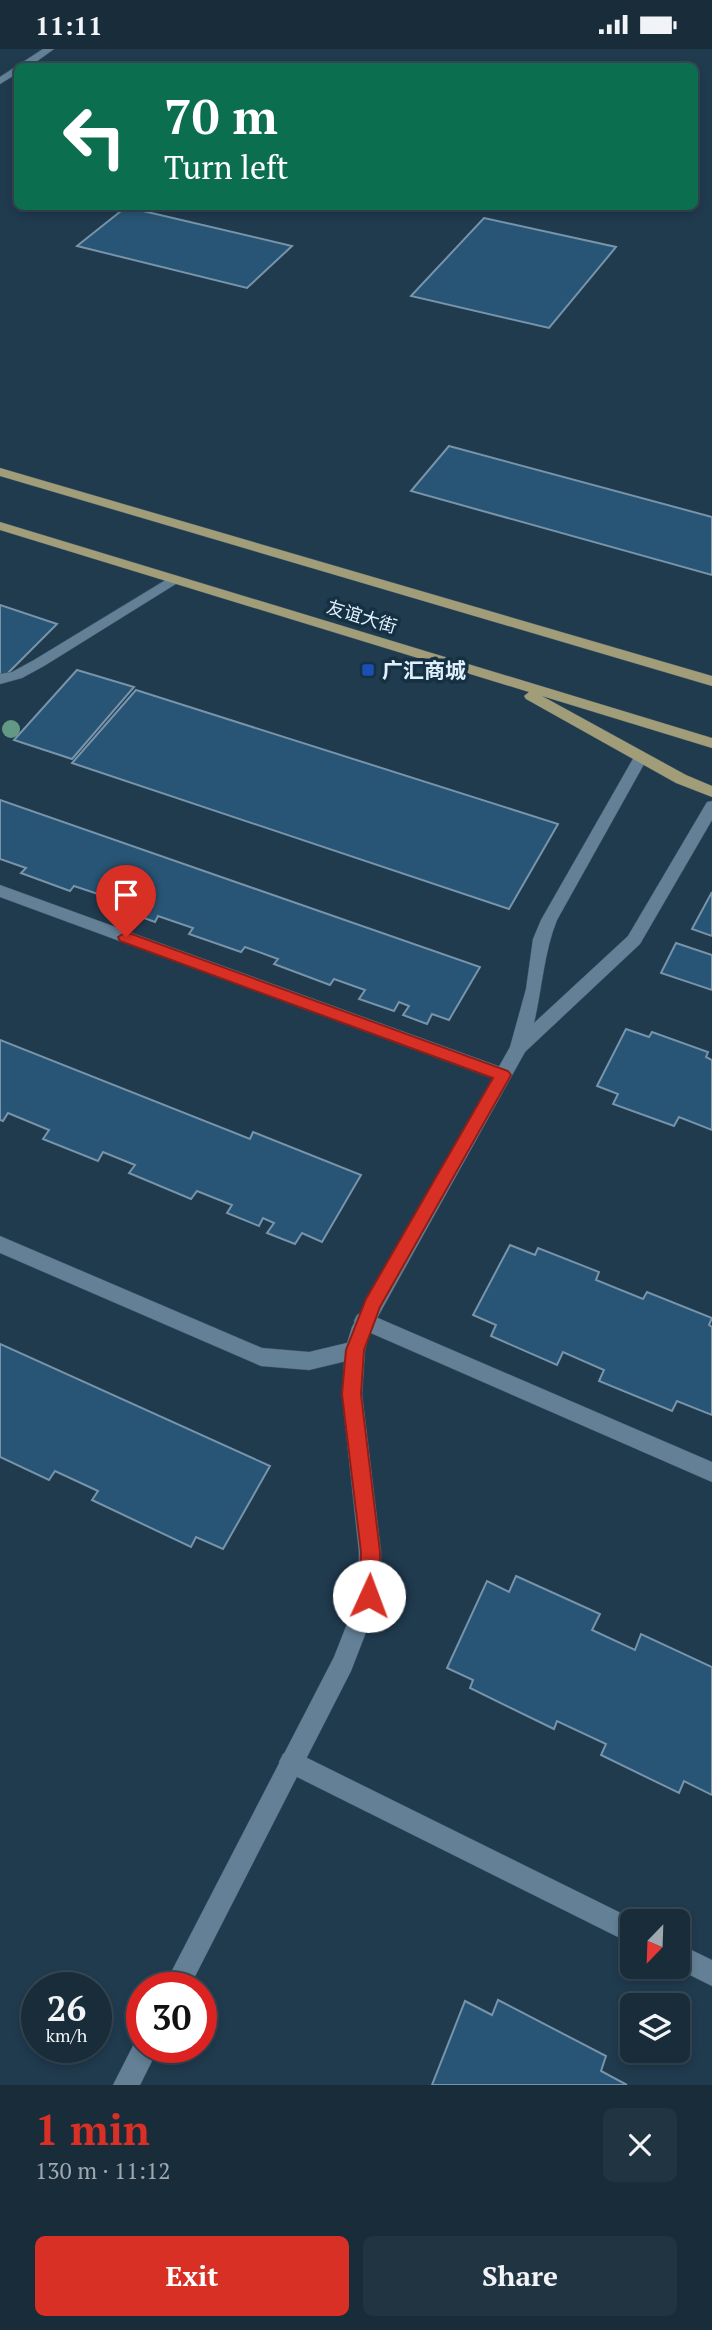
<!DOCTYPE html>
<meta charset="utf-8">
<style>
:root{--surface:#182c3a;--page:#213442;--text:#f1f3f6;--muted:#9fa7af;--line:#364854;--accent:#d93025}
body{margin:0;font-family:"PT Serif","Noto Sans SC",serif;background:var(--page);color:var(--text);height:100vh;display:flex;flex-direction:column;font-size:26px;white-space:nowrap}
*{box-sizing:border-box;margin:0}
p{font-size:23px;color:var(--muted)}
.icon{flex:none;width:38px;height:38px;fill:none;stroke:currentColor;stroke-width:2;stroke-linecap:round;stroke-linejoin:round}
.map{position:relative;height:2036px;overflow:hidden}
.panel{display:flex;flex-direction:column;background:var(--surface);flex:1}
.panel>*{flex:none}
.hud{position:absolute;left:14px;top:14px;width:684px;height:147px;border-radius:10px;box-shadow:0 4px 10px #0003,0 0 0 2px var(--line);background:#0b6e4f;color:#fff;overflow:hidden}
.needle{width:46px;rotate:203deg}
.tools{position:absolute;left:620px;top:1860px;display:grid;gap:14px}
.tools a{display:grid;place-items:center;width:70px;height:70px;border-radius:10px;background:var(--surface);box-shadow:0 4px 10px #0003,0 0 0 2px var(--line);font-size:35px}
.speed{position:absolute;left:21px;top:1923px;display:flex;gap:14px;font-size:35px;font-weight:700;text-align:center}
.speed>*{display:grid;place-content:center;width:91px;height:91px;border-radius:50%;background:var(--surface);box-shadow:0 4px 10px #0003,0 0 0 2px var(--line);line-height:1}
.speed small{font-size:18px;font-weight:400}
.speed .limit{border:10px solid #d22;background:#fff;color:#111}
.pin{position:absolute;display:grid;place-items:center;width:60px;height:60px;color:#fff;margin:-72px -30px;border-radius:50% 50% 50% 0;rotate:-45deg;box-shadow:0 0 7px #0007}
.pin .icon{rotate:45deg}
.me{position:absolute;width:77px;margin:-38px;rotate:2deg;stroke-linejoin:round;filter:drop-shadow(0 0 5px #0008)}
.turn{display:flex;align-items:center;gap:24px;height:147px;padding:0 35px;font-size:32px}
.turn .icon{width:91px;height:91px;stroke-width:2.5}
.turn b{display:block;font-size:49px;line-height:60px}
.round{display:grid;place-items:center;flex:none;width:74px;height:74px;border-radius:10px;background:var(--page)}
.headline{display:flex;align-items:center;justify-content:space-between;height:119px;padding:0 35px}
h1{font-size:42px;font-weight:700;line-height:52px;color:var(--accent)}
.cta{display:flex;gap:14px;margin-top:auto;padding:14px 35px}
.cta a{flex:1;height:80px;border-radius:10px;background:var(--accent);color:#fff;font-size:28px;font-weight:700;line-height:80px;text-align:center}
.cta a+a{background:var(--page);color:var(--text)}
.status{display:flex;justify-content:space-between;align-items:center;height:49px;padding:0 35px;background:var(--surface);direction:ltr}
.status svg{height:19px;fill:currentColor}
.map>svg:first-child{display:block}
.building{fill:#285575;stroke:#7794aa;stroke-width:2}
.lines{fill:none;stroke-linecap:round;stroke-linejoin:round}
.service-casing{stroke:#3f5767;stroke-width:1}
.minor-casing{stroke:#3f5767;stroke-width:1}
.tertiary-casing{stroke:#3f5767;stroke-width:1}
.primary-casing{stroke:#3f5767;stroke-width:1}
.service{fill:#638096;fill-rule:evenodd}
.minor{fill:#638096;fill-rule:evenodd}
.tertiary{fill:#638096;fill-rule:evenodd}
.primary{fill:#a29d79;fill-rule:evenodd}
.tree{fill:#639885}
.route{fill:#d93025;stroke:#8d1f18;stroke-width:2}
.transit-dot{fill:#1a4fb4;stroke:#163043;stroke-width:2.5}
.labels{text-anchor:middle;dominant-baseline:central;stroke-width:7;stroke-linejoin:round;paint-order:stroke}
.far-street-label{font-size:18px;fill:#e0effc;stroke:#163043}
.poi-label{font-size:21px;font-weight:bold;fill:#e0effc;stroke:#163043;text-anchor:start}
</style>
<div class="status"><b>11:11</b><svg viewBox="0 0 49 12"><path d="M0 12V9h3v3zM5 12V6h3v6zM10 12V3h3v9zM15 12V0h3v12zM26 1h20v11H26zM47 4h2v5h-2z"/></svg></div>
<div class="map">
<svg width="712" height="2036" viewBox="0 0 712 2036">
<rect width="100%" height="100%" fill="#203a4e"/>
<g class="building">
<polygon points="126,158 292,197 247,239 77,197"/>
<polygon points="484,169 616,198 549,279 411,247"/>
<polygon points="449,397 712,468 712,526 411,442"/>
<polygon points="0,556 57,575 0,632"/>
<polygon points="77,621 134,638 72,710 14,691"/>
<polygon points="136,641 558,775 509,860 72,714"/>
<polygon points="0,751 480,918 449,971 432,965 427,975 403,966 409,957 399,953 394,962 359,950 365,941 334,930 330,936 274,915 278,910 245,898 241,903 189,885 193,879 158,867 155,873 106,855 110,849 74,837 70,842 21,824 26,819 0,810"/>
<polygon points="712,843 712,887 692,880"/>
<polygon points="676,894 712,906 712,941 661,924"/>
<polygon points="626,980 649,988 652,983 708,1003 706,1008 712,1011 712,1081 679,1068 674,1077 613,1055 618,1045 597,1037"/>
<polygon points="0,991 250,1090 253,1083 361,1126 322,1193 302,1184 295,1195 267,1184 274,1174 263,1169 259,1177 227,1164 232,1156 197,1142 191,1150 129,1124 135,1116 103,1103 98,1112 43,1090 49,1081 8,1064 3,1072 0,1071"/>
<polygon points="510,1196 535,1206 538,1199 599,1223 596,1231 643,1250 647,1243 712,1269 709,1276 712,1278 712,1366 677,1352 672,1362 599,1332 604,1321 563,1303 557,1316 491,1287 496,1276 473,1266"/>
<polygon points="0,1295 270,1417 223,1500 196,1488 191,1498 92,1451 98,1442 55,1422 49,1431 0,1408"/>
<polygon points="516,1527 600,1565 592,1581 635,1601 641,1585 712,1618 712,1746 684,1732 679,1744 601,1706 606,1695 557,1672 554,1680 470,1639 473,1631 447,1619 487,1532 509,1543"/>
<polygon points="498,1951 606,2007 601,2022 627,2036 432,2036 465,1952 492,1966"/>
</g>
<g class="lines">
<defs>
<g id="service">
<polygon points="174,526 181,530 179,533 44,617 22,629 0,635 0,625 12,623 34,611"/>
<polygon points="0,836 509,1021 512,1026 509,1031 497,1031 0,848"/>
<polygon points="0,1187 262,1299 309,1303 355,1292 362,1295 365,1301 362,1307 355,1310 309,1321 261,1317 0,1204"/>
<polygon points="364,1263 712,1413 712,1433 357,1278 354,1272 357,1266"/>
<polygon points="291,1701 637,1872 632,1872 632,1895 283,1721 279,1713 283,1705"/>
<polygon points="677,1894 712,1911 712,1937 674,1918 677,1918"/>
</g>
<g id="minor">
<path d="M641,703L648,708L557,871C544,903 542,940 534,974L628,887L707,753L712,752V771L640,895L525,1003L371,1280L365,1301L362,1345L381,1503L380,1547L351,1622L189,1939H163L334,1608L358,1547L359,1503L342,1345L345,1301L352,1278L510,998L526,940L533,890L541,871L634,708Z"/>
<polygon points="142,1987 142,1998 159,1998 140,2036 113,2036 137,1989"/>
</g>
<polygon id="tertiary" points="43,0 54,0 29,18 18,18 18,24 0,35 0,28"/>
<g id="primary">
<polygon points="0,419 712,627 712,637 0,427"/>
<polygon points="0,473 712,689 712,699 542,647 686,726 712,737 712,748 676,734 526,650 524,647 529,643 0,481"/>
</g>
</defs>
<use href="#service" class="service-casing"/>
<use href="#minor" class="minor-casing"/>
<use href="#tertiary" class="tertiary-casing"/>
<use href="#primary" class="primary-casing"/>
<use href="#service" class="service"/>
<use href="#minor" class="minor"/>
<use href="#tertiary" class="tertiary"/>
<use href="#primary" class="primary"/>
</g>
<circle class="tree" cx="11" cy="680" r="9"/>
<polygon class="route" points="126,883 508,1022 511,1026 380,1258 364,1301 361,1345 380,1503 379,1547 376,1554 369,1557 362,1554 359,1547 361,1503 342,1345 346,1301 366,1250 493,1029 120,892 118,888"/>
<rect class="transit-dot" x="361" y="614" width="14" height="14" rx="3.5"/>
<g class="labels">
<g class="far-street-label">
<text transform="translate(362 567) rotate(17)">友谊大街</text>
</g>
<g class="poi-label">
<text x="382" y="621">广汇商城</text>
</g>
</g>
</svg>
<div class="tools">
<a><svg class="needle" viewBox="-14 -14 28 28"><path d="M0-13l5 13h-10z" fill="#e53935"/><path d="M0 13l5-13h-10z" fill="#9fa7af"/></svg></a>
<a><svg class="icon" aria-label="layers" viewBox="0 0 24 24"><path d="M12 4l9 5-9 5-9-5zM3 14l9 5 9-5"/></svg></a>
</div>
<div class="speed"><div>26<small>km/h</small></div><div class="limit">30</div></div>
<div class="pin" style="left:126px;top:888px;background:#d93025"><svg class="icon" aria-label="arrive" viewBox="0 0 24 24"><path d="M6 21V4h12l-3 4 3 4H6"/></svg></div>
<svg class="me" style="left:369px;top:1547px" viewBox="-20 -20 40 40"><circle r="19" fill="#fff"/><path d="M0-13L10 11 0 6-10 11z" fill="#d93025"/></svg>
<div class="hud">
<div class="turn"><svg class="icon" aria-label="left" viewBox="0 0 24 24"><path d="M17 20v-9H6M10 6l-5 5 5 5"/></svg><div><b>70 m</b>Turn left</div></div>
</div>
</div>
<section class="panel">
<div class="headline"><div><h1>1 min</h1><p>130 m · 11:12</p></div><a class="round"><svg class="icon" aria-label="close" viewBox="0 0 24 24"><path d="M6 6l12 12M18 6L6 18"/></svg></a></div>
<div class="cta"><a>Exit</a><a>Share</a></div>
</section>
